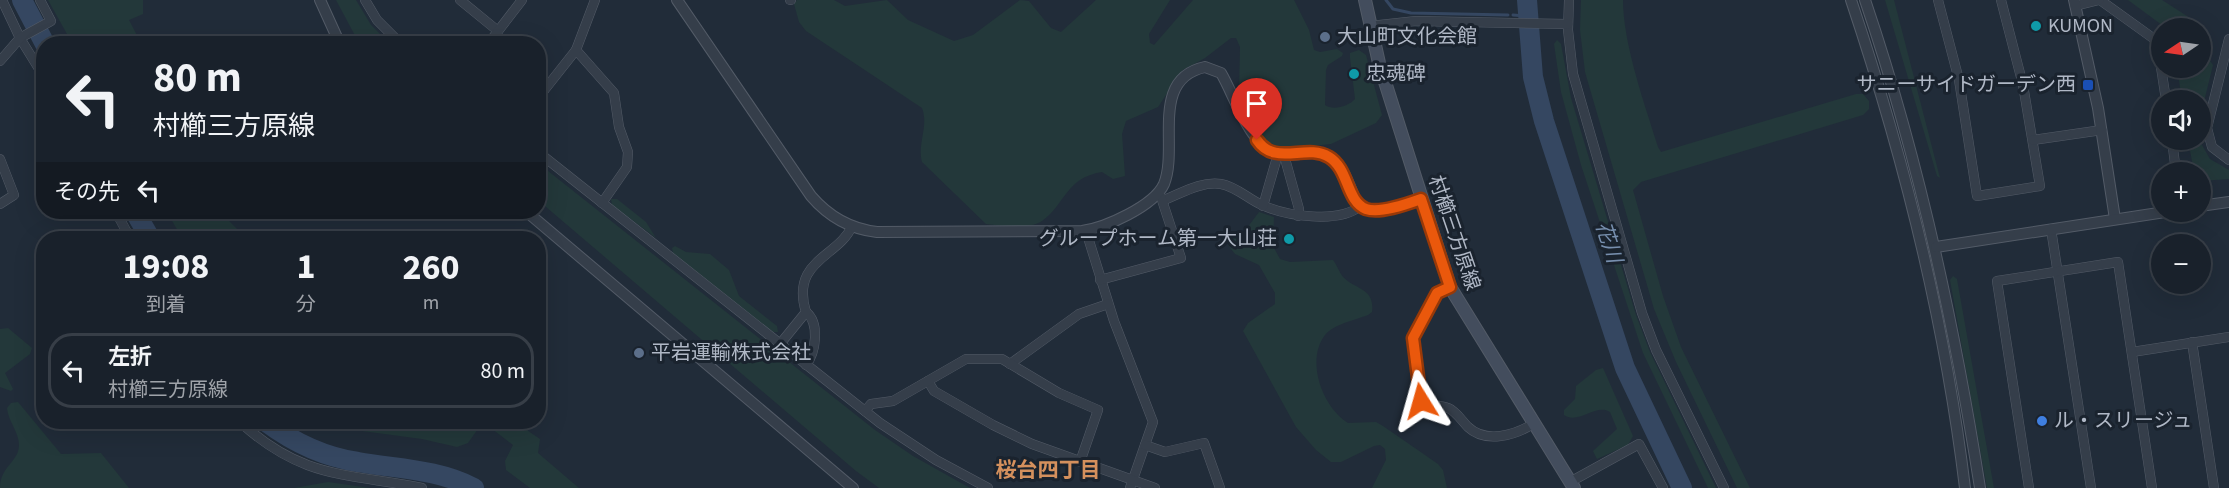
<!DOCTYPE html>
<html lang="ja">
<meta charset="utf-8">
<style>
:root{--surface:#19212b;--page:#222933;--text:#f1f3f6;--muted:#9fa3a9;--line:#373e47}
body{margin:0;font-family:"Source Sans 3","Noto Sans JP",sans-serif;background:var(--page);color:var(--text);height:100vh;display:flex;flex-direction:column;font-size:22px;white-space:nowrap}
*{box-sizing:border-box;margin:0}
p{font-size:20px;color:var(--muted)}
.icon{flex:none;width:33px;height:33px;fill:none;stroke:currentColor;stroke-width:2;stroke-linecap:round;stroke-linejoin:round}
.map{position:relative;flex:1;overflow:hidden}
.details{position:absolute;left:36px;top:231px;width:510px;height:198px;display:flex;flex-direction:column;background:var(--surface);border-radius:24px;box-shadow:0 6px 24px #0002,0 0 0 2px var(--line)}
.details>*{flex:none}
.top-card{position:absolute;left:36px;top:36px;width:510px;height:183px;border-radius:24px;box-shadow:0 6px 24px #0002,0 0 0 2px var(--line);background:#19212b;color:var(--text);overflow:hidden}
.needle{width:39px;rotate:257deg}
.tools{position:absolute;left:2151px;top:18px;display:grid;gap:12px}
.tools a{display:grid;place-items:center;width:60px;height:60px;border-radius:50%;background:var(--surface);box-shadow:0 6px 24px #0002,0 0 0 2px var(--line);font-size:30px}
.pin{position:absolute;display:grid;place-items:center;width:51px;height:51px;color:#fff;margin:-62px -26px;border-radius:50% 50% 50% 0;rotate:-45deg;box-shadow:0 0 6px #0007}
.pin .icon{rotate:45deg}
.me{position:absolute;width:66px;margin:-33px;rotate:352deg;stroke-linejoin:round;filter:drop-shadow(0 0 4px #0008)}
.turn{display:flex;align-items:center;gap:21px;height:126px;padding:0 18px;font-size:27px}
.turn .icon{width:78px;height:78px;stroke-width:2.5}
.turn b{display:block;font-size:42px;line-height:51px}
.then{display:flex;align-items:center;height:57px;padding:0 18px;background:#0003;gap:12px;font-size:22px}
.eta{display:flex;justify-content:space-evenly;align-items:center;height:102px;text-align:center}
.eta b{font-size:36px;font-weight:700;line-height:42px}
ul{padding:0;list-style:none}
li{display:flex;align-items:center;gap:18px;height:75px;margin:0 12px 9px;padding:0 6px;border:3px solid var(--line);border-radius:24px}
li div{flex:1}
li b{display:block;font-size:22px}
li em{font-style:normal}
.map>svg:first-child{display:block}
.green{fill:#23383a}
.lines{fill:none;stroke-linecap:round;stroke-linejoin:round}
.stream{stroke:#354761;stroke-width:3}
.river{stroke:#354761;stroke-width:20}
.minor-casing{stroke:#535b67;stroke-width:10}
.tertiary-casing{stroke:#535b67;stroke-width:12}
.secondary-casing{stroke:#535b67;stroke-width:14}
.minor{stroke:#353e4a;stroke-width:9}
.tertiary{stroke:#353e4a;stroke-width:10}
.secondary{stroke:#434d5d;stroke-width:12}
.route-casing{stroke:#983908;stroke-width:15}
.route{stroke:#ea580c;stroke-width:10}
.culture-dot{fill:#0f9aa8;stroke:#1a232e;stroke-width:2}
.service-dot{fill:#5c6f8a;stroke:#1a232e;stroke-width:2}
.transit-dot{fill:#1a4fb4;stroke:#1a232e;stroke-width:2}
.shop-dot{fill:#3f7fe0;stroke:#1a232e;stroke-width:2}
.labels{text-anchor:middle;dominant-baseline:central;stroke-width:6;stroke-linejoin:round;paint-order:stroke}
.poi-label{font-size:20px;fill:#b0b8c6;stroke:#1a232e;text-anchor:start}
.street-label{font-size:20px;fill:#b0b8c6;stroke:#1a232e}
.water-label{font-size:21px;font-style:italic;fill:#778fae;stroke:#1a232e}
.neighbourhood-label{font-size:21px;font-weight:bold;fill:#d4905d;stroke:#1a232e}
</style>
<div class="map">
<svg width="2229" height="488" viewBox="0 0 2229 488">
<rect width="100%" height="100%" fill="#212c39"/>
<g class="green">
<polygon points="48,0 143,0 143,14 129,20 141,43 72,43"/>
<polygon points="336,0 356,0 371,25 389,43 359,43"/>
<path d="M797,0H834L845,6L887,0L908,20L954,41L973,35L1020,0L1029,1L1051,28L1061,32L1096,0H1170L1149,34L1150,43L1154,45L1193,0H1294L1309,30L1314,50L1320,52L1337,49L1343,53L1342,56L1328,65L1326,70L1325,105C1333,111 1349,106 1355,99L1350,58V53L1359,50L1366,55L1382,115L1376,123L1331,144L1284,149L1269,144L1261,137L1239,92L1240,47L1236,38H1231L1205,58L1183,70L1158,107L1126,121L1122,134L1125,176L1113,179L1102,172C1065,178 1066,204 1042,221C1028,230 1002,226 986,224L922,162C917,143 929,127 922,108L806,31L799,22L794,4Z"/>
<path d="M1581,0H1623C1623,44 1645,105 1658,147L1661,152L1856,94H1863L1869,101V109L1863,115L1641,182L1633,190L1663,296L1681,347L1750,488H1737L1676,362L1654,309L1585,72L1580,30Z"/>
<polygon points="1885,0 1894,0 1940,178 1937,176"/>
<polygon points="2128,0 2162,0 2187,16 2195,28 2166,28"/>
<polygon points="1557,40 1561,44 1571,98 1636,315 1650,352 1716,488 1708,488 1643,353 1581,165 1561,92 1554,44"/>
<polygon points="2201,48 2213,65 2201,114 2200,100 2182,100 2177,68 2200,68"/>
<polygon points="2188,140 2199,140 2210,159 2229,170 2229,179 2201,181 2200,172 2194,172"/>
<polygon points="538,163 875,430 913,456 970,488 879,488 856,471 539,201"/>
<polygon points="611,199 617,199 646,222 656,238 612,205"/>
<polygon points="167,212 224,212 224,216 246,238 182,238"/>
<path d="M1259,212L1274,217L1273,246L1280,259L1290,262L1333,260C1337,265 1339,272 1343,277C1356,290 1375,288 1372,312L1368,315C1355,320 1334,324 1325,335C1305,361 1323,408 1348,423L1376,422L1383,426L1438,464L1443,470L1447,488H1372L1386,460L1385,449L1380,445L1374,446L1341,462H1331L1316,450L1296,427L1243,331L1248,323L1275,304V293L1259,265L1235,254L1228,245L1230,239L1244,232Z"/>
<polygon points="675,246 686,252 710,254 729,270 739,296 777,326 778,332 773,332 673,253 672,248"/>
<polygon points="1953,276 1957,279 1994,488 1987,488 1950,280"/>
<polygon points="8,328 32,348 30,354 5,373 13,389 11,391 0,387 0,329"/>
<path d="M1603,368L1633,436L1628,445L1597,459L1593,451L1617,429L1610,412C1596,403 1578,425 1564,415V410L1575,399L1576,386L1596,370Z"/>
<path d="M18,402L61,454L101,453L129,488H0C0,466 19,462 19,445C19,432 8,421 7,408L11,403Z"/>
<polygon points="328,422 515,422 540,439 538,453 579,488 530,488 506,470 505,461 513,445 487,425 480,426 468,443 457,447 422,439 362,431"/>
<polygon points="328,482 370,488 294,488"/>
</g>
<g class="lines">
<g class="stream">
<polyline points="1386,0 1393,9 1411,13 1508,15"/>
<polyline points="1513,15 1527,16"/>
</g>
<g class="river">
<polyline points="22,0 45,44"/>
<polyline points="1527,0 1533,77 1544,121 1625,368 1682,488"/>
<polyline points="135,212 150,238"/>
<path d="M266,422C293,442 324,457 358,462C397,469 438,469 474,488"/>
</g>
<defs>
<g id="minor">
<polyline points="2,0 20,38 44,77"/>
<polyline points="365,0 377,20 401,44"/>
<polyline points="460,0 498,31"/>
<polyline points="790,0 791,0"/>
<polyline points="1569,0 1568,30 1573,74 1642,313 1656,350 1724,488"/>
<polyline points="1938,0 1959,80 1977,196 2040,186 2023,85 2001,0"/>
<polyline points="2100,0 2157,41 2166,100"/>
<polyline points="2075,6 2099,0"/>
<polyline points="1370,26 1416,21 1568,24"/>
<polyline points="2229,39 2207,128 2212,147 2229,160"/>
<polyline points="488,44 522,0"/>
<polyline points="576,50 614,93 619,127 628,152 627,167 602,203"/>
<polyline points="0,61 20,38 51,21 40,0"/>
<polyline points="538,98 576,50 595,0"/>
<polyline points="2033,140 2102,130"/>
<polyline points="2172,140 2176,172"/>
<polyline points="538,152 880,423 936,460 988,488"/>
<polyline points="1284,155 1299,209 1298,216"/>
<polyline points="0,159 14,195 0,204"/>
<path d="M1164,200C1182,193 1201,181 1221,184C1237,187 1248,199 1262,205C1286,216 1339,224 1360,206"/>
<polyline points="1263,206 1278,154"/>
<polyline points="116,212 130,238"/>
<polyline points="2051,229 2091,488"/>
<polyline points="1086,231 1114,321 1153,422 1130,488"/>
<polyline points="1100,280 1181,258 1161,197"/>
<path d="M1450,287L1437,293L1413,338L1421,401C1429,407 1439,404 1448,408C1456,411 1462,421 1468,427C1486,444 1515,435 1533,424"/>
<path d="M806,312C820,323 816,352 806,365"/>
<polyline points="2192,342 2214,488"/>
<path d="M780,344L806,312C790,260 839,257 852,226"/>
<polyline points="2132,352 2229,337"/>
<polyline points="1010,364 1079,314 1108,304"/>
<polyline points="928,381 934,391 993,425 1032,444 1155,488"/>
<polyline points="865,411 871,404 893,401 966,359 1002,359 1059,393 1098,410 1080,462"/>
<path d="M240,422C302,479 346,473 422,488"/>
<polyline points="1145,445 1165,452 1204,443 1220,488"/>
<polyline points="1570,482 1639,444 1663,488"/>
<polyline points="2029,488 1997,281 2118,262 2152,488"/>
</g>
<g id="tertiary">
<polyline points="320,0 340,44"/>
<path d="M677,0L811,196C829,217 850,229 877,232L1082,231C1105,228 1154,206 1164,184C1179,147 1149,79 1205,67L1221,73C1236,98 1252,155 1286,155C1303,155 1315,149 1331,158C1340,164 1345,174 1349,184C1352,191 1354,199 1359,204C1372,217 1405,204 1421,199"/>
<path d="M1851,0C1904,158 1945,322 1965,488"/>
<path d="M1865,0C1919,159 1954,322 1980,488"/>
<polyline points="2074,0 2098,108 2115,219"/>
<polyline points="2200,206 2229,202"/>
<polyline points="527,212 853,488"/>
<polyline points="1936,247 2165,212"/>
</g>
<polyline id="secondary" points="1365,0 1379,63 1450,287 1574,488"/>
</defs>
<use href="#minor" class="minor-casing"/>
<use href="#tertiary" class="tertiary-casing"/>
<use href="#secondary" class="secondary-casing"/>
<use href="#minor" class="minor"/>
<use href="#tertiary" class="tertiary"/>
<use href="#secondary" class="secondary"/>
</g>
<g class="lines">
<defs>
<path id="route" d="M1257,140C1275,167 1306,143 1329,157C1349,169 1346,201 1366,209C1380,214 1407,204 1421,199L1450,287L1437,293L1413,338L1421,401"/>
</defs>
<use href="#route" class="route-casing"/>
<use href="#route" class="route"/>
</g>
<g class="culture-dot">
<circle cx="2036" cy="26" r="6"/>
<circle cx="1354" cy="74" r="6"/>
<circle cx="1289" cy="239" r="6"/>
</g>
<g class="service-dot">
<circle cx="1325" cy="37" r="6"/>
<circle cx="639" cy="353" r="6"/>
</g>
<rect class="transit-dot" x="2082" y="79" width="12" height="12" rx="3"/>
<circle class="shop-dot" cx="2042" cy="421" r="6"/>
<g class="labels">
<g class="poi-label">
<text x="2048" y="26">KUMON</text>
<text x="1337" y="37">大山町文化会館</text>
<text x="1366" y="74">忠魂碑</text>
<text x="2076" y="85" text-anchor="end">サニーサイドガーデン西</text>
<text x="1277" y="239" text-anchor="end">グループホーム第一大山荘</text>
<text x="651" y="353">平岩運輸株式会社</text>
<text x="2054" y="421">ル・スリージュ</text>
</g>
<g class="street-label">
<text transform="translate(1454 233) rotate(71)">村櫛三方原線</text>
</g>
<g class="water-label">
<text transform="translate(1609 242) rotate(72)">花川</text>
</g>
<g class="neighbourhood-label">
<text x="1048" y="470">桜台四丁目</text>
</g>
</g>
</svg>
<div class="tools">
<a><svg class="needle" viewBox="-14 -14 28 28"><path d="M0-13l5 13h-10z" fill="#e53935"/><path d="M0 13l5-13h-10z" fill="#9fa3a9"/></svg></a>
<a><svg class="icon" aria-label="sound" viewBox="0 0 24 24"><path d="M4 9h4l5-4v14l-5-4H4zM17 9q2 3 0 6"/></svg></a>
<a>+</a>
<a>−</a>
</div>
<div class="pin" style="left:1257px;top:140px;background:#d93025"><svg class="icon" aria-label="arrive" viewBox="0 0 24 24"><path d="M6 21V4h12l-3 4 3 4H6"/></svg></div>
<svg class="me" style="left:1421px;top:401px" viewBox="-20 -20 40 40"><path d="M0-17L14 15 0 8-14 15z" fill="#ea580c" stroke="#fff" stroke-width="4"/></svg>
<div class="top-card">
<div class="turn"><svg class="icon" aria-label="left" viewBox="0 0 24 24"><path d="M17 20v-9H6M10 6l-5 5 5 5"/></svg><div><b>80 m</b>村櫛三方原線</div></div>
<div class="then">その先<svg class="icon" aria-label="left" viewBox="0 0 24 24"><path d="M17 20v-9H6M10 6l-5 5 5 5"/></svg></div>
</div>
<section class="details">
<div class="eta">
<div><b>19:08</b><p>到着</p></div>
<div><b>1</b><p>分</p></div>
<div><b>260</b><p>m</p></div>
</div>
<ul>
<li><svg class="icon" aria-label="left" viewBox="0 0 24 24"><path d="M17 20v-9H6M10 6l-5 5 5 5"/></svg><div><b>左折</b><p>村櫛三方原線</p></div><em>80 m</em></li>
</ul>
</section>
</div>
